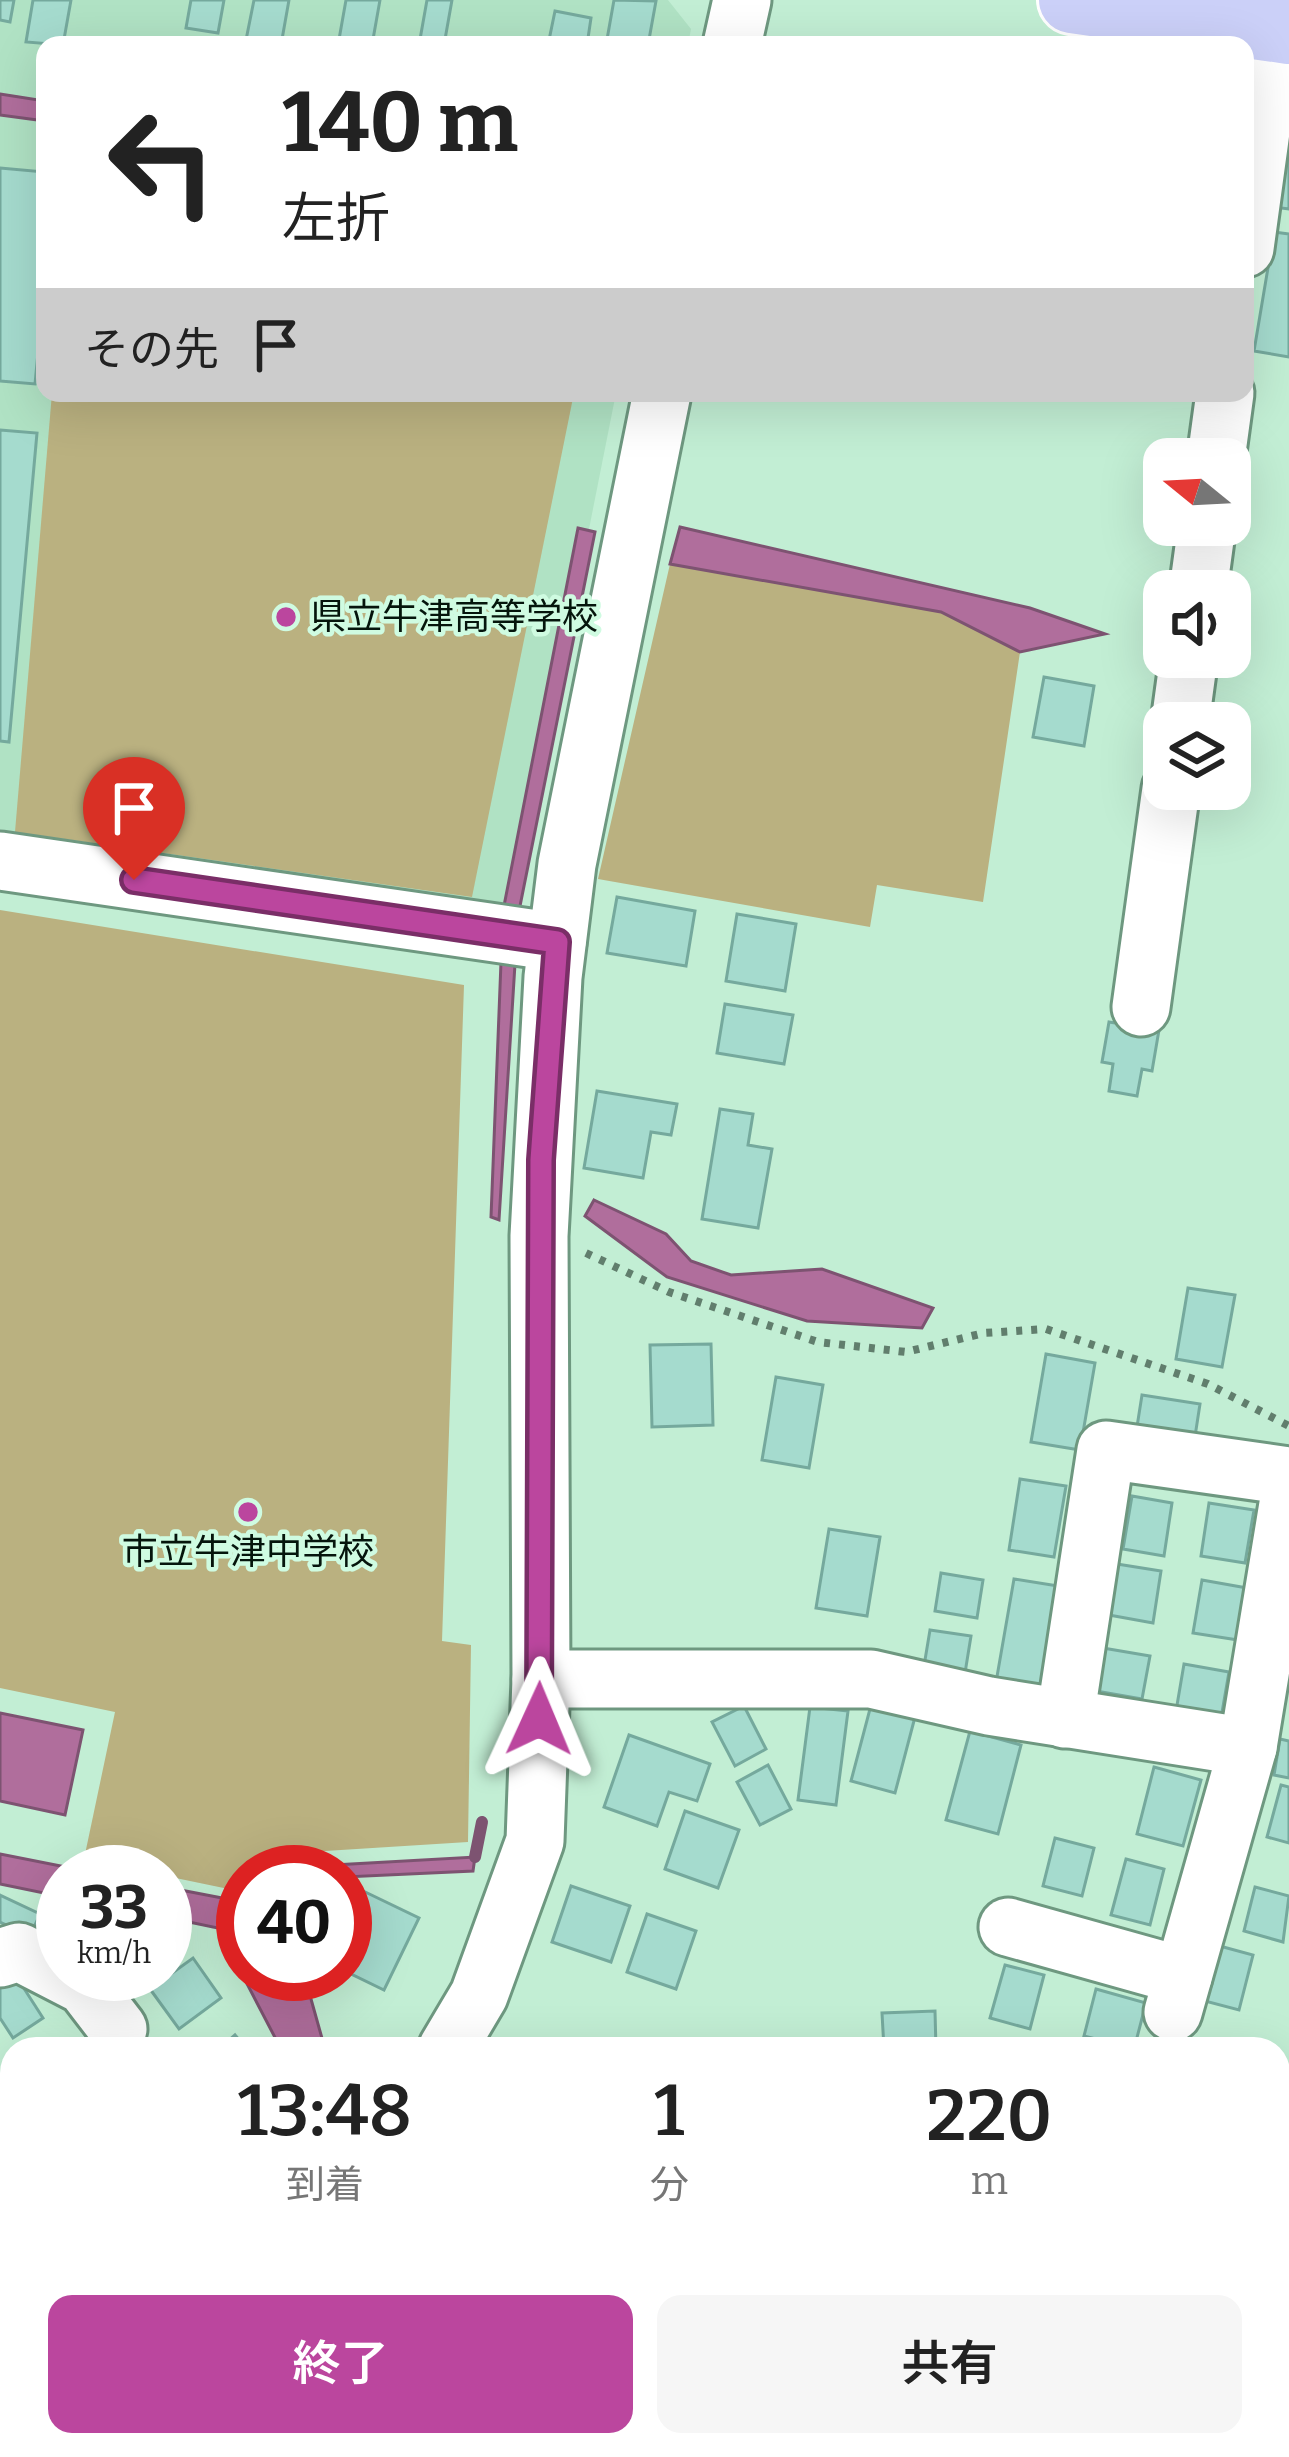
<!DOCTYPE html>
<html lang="ja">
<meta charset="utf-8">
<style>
:root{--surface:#fff;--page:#f6f6f6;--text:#222;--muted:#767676;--accent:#bb469e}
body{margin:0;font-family:Bitter,"Noto Sans JP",serif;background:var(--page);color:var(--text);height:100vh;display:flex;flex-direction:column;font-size:45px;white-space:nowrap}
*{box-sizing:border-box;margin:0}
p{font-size:39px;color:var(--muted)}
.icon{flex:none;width:66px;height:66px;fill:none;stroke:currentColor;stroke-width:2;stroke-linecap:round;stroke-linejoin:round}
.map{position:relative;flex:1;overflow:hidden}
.drawer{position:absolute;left:0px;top:2037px;width:1290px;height:420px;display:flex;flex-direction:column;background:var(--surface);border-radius:36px 36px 0 0;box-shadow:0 12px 48px #0002}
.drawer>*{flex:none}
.top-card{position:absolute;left:36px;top:36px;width:1218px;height:366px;border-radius:24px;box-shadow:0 12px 48px #0002;background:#fff;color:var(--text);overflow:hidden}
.needle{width:78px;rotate:288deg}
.tools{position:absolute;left:1143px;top:438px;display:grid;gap:24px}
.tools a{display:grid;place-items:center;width:108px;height:108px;border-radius:24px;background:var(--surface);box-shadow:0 12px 48px #0002;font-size:60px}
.speed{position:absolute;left:36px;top:1845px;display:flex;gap:24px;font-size:60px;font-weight:700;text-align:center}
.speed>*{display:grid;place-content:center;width:156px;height:156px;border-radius:50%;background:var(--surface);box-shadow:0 12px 48px #0002;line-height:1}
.speed small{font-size:30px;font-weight:400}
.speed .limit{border:18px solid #d22;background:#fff;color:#111}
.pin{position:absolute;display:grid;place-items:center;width:102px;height:102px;color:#fff;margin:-123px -51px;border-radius:50% 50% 50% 0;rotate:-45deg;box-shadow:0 0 12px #0007}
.pin .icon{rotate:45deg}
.me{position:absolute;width:132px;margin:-66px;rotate:1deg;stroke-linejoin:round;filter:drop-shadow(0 0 9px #0008)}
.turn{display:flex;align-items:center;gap:42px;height:252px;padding:0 48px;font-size:54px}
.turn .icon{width:156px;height:156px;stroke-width:2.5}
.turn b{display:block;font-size:84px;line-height:102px}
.then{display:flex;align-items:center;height:114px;padding:0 48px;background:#0003;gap:24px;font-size:45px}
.eta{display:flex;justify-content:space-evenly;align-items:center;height:204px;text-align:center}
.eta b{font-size:72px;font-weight:600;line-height:84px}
.action{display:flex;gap:24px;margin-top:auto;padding:24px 48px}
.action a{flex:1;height:138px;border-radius:24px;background:var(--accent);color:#fff;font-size:48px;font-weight:600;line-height:138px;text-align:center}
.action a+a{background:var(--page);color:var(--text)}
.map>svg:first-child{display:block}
.built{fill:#b0e2c4}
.green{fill:#bab180}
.water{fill:#b06e9c;stroke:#7d5371;stroke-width:3}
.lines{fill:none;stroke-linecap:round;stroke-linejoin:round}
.stream{stroke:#7d5371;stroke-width:12}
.building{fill:#a5dbce;stroke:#75a99d;stroke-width:3}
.minor-casing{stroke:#6e9880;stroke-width:63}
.major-casing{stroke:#fff;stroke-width:72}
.path{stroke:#617e6d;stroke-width:8;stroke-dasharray:6 9;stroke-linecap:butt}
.minor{stroke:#fff;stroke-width:57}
.major{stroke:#cbd0f8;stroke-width:66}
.route-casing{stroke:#7a2e67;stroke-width:30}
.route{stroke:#bb469e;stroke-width:21}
.poi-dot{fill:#bb469e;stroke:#cffbe1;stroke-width:4.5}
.labels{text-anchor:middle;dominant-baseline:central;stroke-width:9;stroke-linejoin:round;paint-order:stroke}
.poi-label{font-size:36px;fill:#05150c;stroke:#cffbe1;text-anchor:start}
</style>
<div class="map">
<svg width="1289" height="2457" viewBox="0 0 1289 2457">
<rect width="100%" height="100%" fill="#c2eed4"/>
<polygon class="built" points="0,0 668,0 691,29 688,45 45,45 45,393 616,393 513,912 0,840"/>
<g class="green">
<polygon points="52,393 574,393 472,897 15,832"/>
<polygon points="670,564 942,612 1020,652 983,902 877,885 870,927 598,879"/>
<polygon points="0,910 464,985 442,1641 471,1645 468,1842 309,1852 301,1872 243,1872 243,1892 84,1859 115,1712 0,1688"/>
</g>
<g class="water">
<polygon points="0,94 45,101 45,121 0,115"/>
<polygon points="680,527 1030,608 1105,634 1020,652 941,612 670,564"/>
<polygon points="578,528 595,532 518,916 499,1220 491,1217 503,911"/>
<polygon points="594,1200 666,1234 691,1261 731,1275 822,1269 933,1308 922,1328 807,1321 667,1277 585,1216"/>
<polygon points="0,1713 83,1730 65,1815 0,1801"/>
<polygon points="0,1854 91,1872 63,1872 63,1897 0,1884"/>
<polygon points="475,1857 473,1871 345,1877 345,1872 314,1872 316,1866"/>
<polygon points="165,1887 243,1902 243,1974 304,1974 325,2049 281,2049 218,1928 165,1917"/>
</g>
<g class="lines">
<polyline class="stream" points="475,1857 482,1822"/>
</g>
<g class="building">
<polygon points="0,0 14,0 10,22 0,20"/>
<polygon points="33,0 71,0 63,45 26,42"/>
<polygon points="191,0 224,0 218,33 186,28"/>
<polygon points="254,0 289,0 281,45 245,45"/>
<polygon points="346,0 380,0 372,45 338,45"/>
<polygon points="427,0 452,0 444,45 419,45"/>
<polygon points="614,0 656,1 648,45 606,45"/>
<polygon points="555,11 591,18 587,45 548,45"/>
<polygon points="1289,98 1289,209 1267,206"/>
<polygon points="0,168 45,172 45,280 35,384 0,381"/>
<polygon points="1274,232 1289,234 1289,357 1254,351"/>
<polygon points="0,430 37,433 9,742 0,741"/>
<polygon points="1044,677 1094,686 1084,746 1033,737"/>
<polygon points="1230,729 1242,731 1230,801 1191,795 1192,789 1230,789"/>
<polygon points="617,897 695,911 686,966 607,953"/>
<polygon points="737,914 796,924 785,991 726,981"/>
<polygon points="725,1004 793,1015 784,1064 717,1053"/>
<polygon points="1109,1022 1159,1030 1152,1071 1142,1069 1137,1096 1109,1091 1113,1064 1102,1062"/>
<polygon points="597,1091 677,1104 671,1135 651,1132 643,1178 584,1168"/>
<polygon points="720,1109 753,1114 748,1145 772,1149 758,1228 702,1219"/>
<polygon points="1188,1288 1235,1295 1222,1367 1176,1359"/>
<polygon points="711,1344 713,1425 652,1427 650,1345"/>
<polygon points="1046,1354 1095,1363 1080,1450 1031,1442"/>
<polygon points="776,1377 823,1385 809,1468 762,1460"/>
<polygon points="1142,1395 1200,1404 1194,1443 1136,1433"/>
<polygon points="1020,1479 1066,1486 1054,1557 1009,1550"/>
<polygon points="1132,1496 1172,1503 1164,1556 1123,1549"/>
<polygon points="1209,1503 1254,1510 1245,1563 1201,1556"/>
<polygon points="829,1529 880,1537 867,1616 816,1608"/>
<polygon points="1117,1564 1161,1571 1153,1623 1109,1615"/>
<polygon points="941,1573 983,1580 977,1618 935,1611"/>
<polygon points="1014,1579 1058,1586 1040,1696 995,1688"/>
<polygon points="1202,1580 1247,1588 1238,1640 1193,1633"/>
<polygon points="930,1630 971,1636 965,1673 924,1666"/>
<polygon points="1103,1648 1150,1656 1142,1699 1096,1691"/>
<polygon points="1184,1664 1229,1672 1220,1724 1175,1717"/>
<polygon points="871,1705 915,1717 895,1793 851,1781"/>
<polygon points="744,1706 766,1749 735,1766 712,1722"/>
<polygon points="810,1707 848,1711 836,1805 798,1800"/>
<polygon points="970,1731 1021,1745 998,1834 946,1820"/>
<polygon points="629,1735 710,1764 697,1801 669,1792 657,1826 604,1807"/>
<polygon points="1280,1739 1289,1741 1289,1778 1274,1775"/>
<polygon points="768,1765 791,1809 760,1825 737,1782"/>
<polygon points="1154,1767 1201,1780 1183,1846 1137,1834"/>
<polygon points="1281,1785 1289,1787 1289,1843 1267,1837"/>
<polygon points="685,1811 739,1830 718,1888 665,1869"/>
<polygon points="1055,1838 1094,1848 1082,1896 1043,1886"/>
<polygon points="1126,1859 1164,1869 1150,1925 1111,1915"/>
<polygon points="571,1886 630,1906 611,1962 552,1942"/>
<polygon points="1255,1887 1289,1896 1283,1942 1244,1931"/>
<polygon points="359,1889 419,1918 384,1990 345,1971 345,1917"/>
<polygon points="0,1895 40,1914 30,1936 0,1922"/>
<polygon points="647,1914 696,1931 676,1989 627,1972"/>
<polygon points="63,1915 63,1948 50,1942"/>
<polygon points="1216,1945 1253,1955 1239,2010 1201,2000"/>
<polygon points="193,1958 221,1998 179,2029 150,1989"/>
<polygon points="1005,1965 1044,1975 1030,2029 990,2018"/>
<polygon points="16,1976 43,2018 13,2038 0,2018 0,1987"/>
<polygon points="1096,1989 1146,2003 1134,2049 1084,2036"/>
<polygon points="935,2011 936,2049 884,2049 882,2013"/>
<polygon points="235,2035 247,2049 219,2049"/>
<polygon points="12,2171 12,2204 0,2189 0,2181"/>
<polygon points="12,2235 12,2288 0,2273 0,2245"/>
<polygon points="166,2445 217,2445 204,2457 177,2457"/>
<polygon points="253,2445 323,2445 310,2457 263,2457"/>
<polygon points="550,2445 593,2445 581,2457 561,2457"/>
<polygon points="856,2445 910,2445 901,2457 846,2457"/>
<polygon points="1014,2445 1065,2445 1056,2457 1005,2457"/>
<polygon points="1116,2445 1131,2457 1104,2457"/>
</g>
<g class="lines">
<defs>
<g id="minor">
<polyline points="732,45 742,0"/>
<polyline points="1245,248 1275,29"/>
<polyline points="1216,459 1225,393"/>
<polyline points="1198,591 1207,525"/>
<polyline points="1180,723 1189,657"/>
<polyline points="0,861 557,942"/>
<polyline points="1141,1007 1171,789"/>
<polyline points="541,1679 871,1679 989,1706 1248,1747"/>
<polyline points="1065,1719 1106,1450 1289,1476"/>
<polyline points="1008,1927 1183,1976"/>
<polyline points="0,1958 19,1952 85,1986 118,2029"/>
<polyline points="1173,2012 1248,1747 1289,1498"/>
<polyline points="447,2049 479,1995 535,1841 541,1679 539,1236 553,977 567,864 662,393"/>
<polyline points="1278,2431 1289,2433"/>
<polyline points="0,2445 18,2457"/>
<polyline points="1206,2445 1221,2454"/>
<polyline points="970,2457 979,2445"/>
</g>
<polyline id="major" points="1072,0 1289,31"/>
</defs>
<use href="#minor" class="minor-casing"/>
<use href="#major" class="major-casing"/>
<polyline class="path" points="586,1253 669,1292 818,1342 906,1352 984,1333 1046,1329 1208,1384 1289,1426"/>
<use href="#minor" class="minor"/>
<use href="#major" class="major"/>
</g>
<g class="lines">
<defs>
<polyline id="route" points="134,880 557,942 541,1160 539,1719"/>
</defs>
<use href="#route" class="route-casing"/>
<use href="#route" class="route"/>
</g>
<g class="poi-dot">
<circle cx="286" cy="617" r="12"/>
<circle cx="248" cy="1512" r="12"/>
</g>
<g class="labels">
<g class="poi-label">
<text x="310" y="617">県立牛津高等学校</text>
<text x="248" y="1552" text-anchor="middle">市立牛津中学校</text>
</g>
</g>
</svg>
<div class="tools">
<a><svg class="needle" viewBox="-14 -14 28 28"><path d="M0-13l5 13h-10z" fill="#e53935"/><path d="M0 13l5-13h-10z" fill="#767676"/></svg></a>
<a><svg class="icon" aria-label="sound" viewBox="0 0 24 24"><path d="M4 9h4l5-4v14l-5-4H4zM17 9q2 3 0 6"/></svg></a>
<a><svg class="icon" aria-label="layers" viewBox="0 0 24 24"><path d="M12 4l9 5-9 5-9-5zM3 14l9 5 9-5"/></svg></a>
</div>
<div class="speed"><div>33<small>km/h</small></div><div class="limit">40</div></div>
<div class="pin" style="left:134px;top:880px;background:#d93025"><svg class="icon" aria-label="arrive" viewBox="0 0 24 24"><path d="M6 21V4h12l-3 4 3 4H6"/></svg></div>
<svg class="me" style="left:539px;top:1719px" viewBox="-20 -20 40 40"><path d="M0-17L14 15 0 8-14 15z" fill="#bb469e" stroke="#fff" stroke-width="4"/></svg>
<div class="top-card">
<div class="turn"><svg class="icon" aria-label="left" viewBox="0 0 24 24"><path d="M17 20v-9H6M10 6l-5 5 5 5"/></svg><div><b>140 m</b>左折</div></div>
<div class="then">その先<svg class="icon" aria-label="arrive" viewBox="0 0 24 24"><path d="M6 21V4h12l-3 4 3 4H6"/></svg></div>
</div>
<section class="drawer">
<div class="eta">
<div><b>13:48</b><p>到着</p></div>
<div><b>1</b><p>分</p></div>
<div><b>220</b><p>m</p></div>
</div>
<div class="action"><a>終了</a><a>共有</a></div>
</section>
</div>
